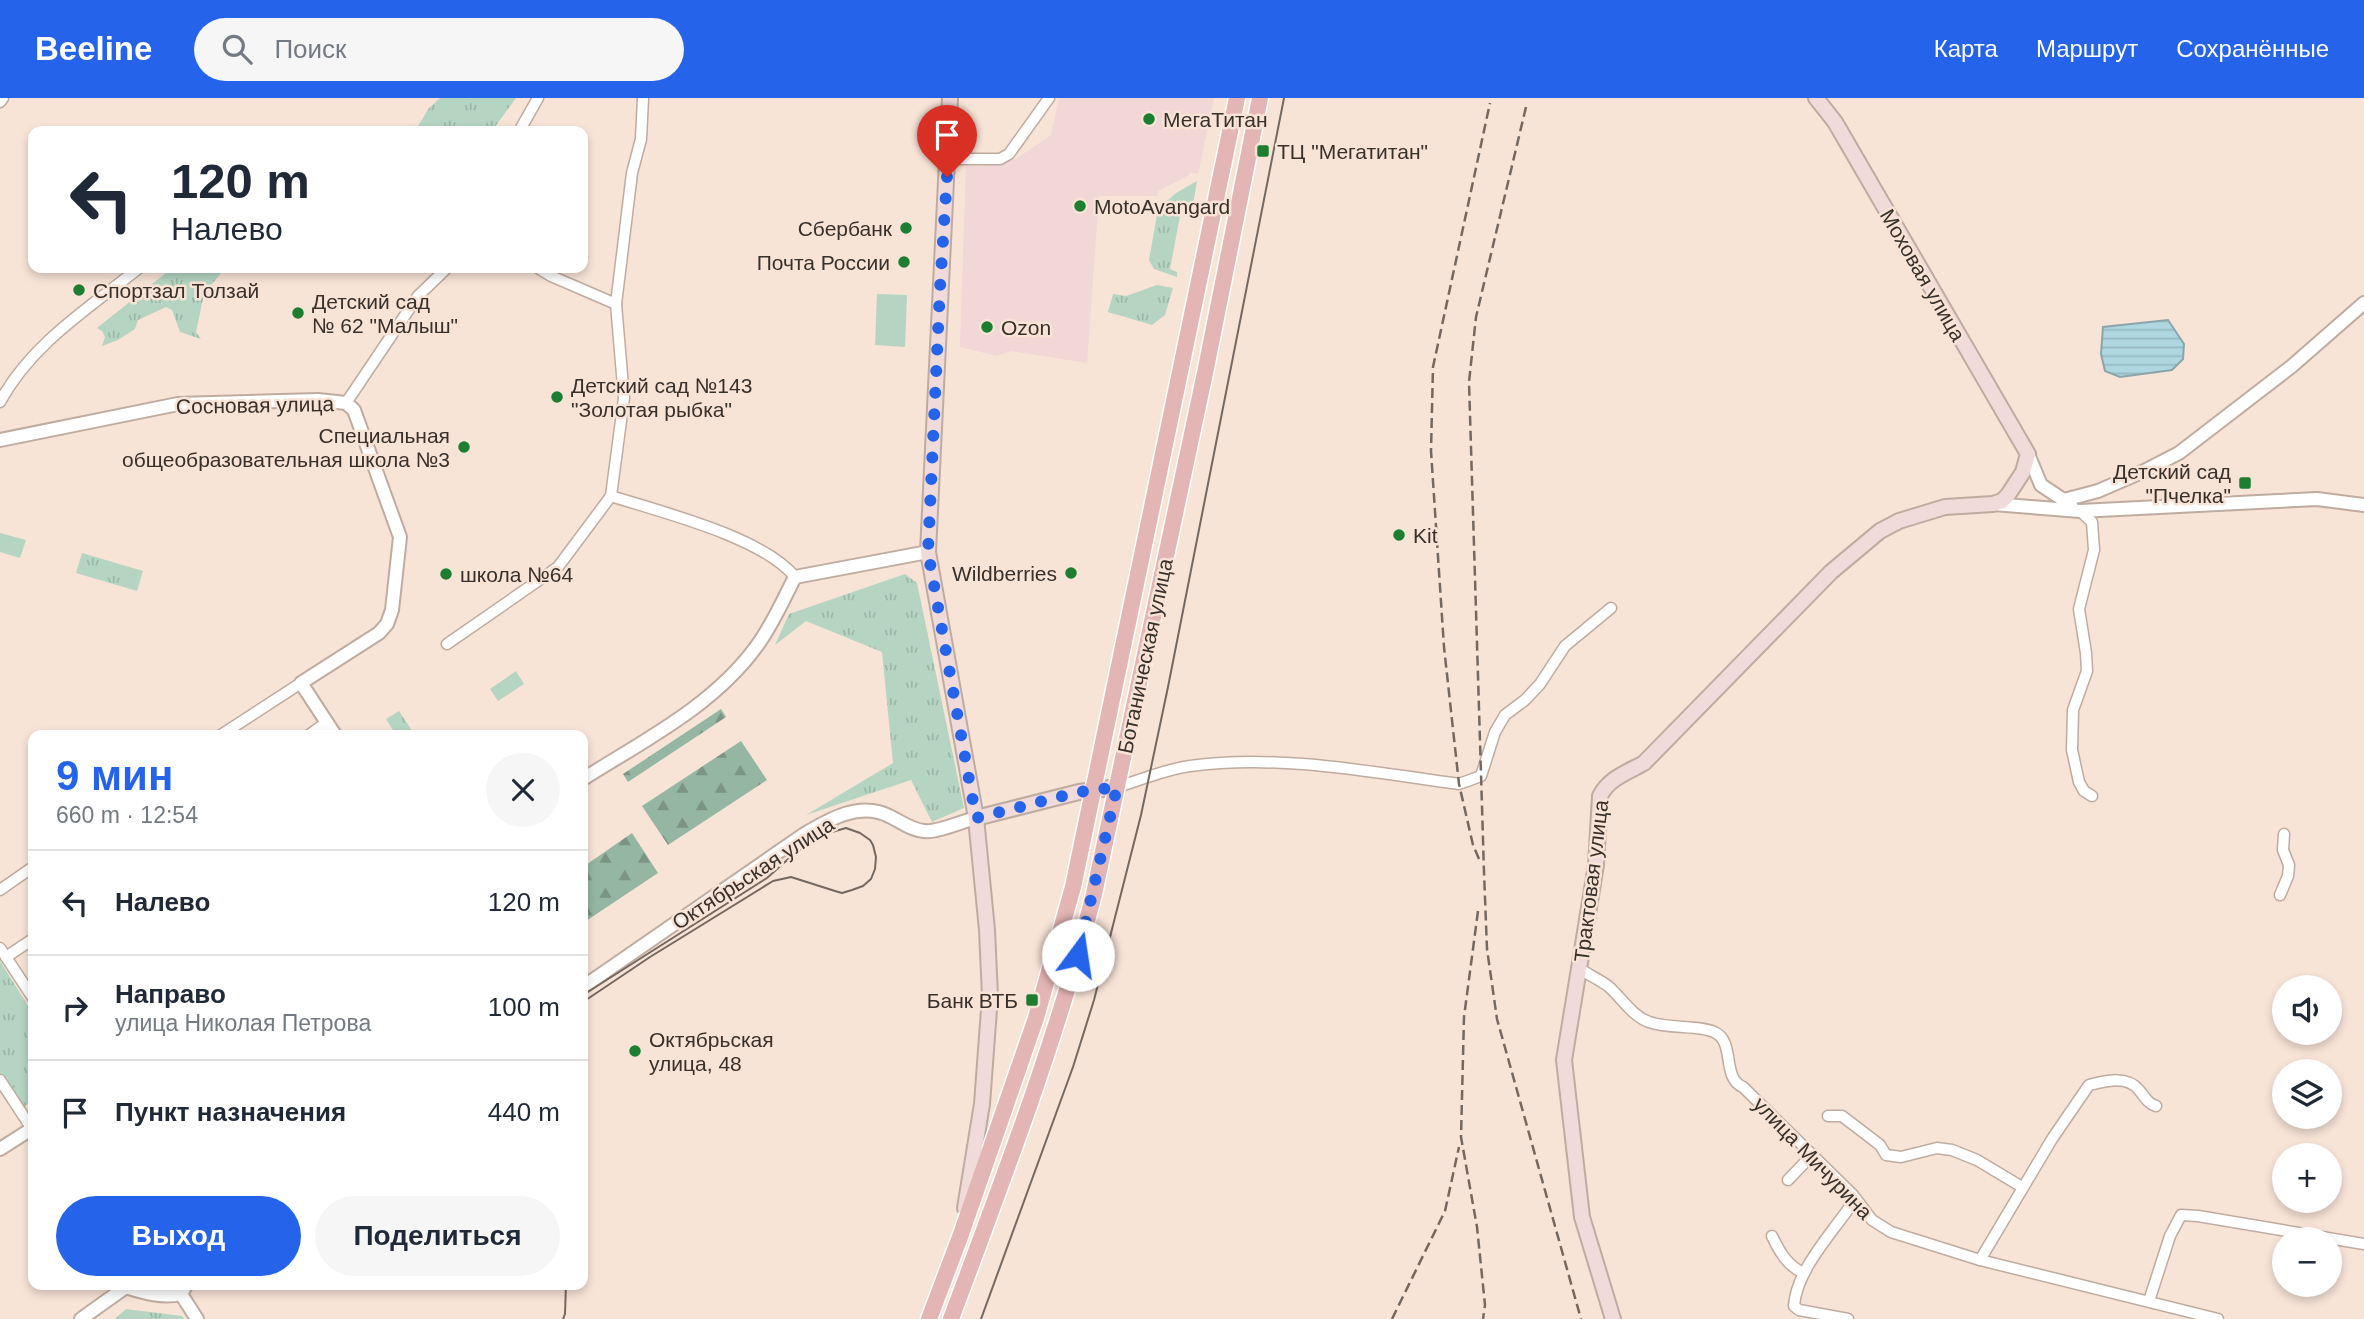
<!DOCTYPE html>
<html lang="ru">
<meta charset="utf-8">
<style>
:root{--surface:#fff;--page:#f6f6f7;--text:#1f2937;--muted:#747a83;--line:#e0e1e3;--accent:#2563eb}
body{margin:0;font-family:Helvetica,sans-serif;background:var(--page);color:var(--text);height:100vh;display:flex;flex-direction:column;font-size:26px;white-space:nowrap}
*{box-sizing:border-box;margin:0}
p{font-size:23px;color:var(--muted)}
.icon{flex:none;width:38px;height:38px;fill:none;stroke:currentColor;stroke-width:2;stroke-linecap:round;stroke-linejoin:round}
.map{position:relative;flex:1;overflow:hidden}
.sheet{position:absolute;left:28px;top:632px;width:560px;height:560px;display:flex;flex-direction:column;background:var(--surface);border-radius:14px;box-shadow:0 4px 10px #0003}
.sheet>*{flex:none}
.guide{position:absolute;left:28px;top:28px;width:560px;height:147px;border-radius:14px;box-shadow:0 4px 10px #0003;background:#fff;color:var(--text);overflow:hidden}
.controls{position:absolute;left:2272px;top:877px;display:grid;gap:14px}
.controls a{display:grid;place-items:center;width:70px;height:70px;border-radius:50%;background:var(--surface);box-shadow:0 4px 10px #0003;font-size:35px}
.pin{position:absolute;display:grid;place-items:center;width:60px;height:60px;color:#fff;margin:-72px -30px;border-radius:50% 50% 50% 0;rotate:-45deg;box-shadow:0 0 7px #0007}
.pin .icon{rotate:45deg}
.me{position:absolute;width:77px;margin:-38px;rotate:14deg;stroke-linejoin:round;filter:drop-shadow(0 0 5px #0008)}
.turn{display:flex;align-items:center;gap:24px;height:147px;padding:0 28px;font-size:32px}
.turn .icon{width:91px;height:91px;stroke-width:2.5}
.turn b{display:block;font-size:49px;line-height:60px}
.round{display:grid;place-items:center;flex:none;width:74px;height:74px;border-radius:37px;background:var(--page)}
.summary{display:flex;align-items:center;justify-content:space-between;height:119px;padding:0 28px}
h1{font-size:42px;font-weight:600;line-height:52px;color:var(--accent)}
.cta{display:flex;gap:14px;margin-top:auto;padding:14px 28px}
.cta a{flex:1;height:80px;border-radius:42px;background:var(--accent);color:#fff;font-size:28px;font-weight:600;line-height:80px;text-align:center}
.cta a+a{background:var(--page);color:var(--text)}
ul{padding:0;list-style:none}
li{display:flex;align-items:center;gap:21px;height:105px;padding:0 28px;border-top:2px solid var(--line)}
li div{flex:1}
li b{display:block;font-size:26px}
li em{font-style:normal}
header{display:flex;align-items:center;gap:42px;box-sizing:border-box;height:98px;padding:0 35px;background:var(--accent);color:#fff}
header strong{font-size:33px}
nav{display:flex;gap:38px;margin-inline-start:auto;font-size:24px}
.search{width:490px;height:63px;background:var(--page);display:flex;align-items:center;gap:18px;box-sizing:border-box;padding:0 24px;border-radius:38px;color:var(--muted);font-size:26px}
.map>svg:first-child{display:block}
.commercial{fill:#f1d7d5}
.grass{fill:url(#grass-tufts)}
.forest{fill:url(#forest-firs)}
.garden{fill:#b5d5c2}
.water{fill:url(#water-rules);stroke:#8ba5ab;stroke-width:2}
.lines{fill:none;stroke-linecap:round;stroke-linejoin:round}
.minor-casing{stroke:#bfaca0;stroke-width:13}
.tertiary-casing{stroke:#bfaca0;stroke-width:16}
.secondary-casing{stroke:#bfaca0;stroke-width:18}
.primary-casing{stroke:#fff;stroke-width:19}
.minor{stroke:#fff;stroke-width:10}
.tertiary{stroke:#fff;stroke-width:12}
.secondary{stroke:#f1dada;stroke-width:14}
.primary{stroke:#e3b5b4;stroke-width:16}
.tram{stroke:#746861;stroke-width:2}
.rail{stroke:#746861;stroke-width:2.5;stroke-dasharray:10 5;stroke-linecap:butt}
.route{stroke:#2563eb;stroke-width:12;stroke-dasharray:0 21.6}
.poi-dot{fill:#1d7e31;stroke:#f8e3d7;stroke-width:2.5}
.labels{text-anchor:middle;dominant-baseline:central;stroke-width:5;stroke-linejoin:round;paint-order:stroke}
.poi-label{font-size:21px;fill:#38302b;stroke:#f8e3d7;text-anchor:start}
.street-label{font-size:21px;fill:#38302b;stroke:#f8e3d7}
</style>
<header>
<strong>Beeline</strong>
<div class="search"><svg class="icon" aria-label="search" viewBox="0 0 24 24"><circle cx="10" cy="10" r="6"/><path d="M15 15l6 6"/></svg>Поиск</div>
<nav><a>Карта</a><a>Маршрут</a><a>Сохранённые</a></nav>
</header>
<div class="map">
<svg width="2364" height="1221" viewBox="0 0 2364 1221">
<defs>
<pattern id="grass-tufts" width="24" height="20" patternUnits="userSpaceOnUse" patternTransform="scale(1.75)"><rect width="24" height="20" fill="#b5d5c2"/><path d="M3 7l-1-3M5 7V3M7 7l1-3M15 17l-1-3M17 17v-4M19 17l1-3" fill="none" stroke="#9cb7a7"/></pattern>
<pattern id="forest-firs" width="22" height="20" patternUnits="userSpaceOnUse" patternTransform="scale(1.75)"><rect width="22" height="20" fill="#95b6a2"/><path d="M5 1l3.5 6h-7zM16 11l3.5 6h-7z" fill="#7b9484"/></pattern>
<pattern id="water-rules" width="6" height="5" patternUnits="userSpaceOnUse" patternTransform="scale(1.75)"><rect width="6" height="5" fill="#aed7e2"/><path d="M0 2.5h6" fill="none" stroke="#96b9c2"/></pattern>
</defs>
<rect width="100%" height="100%" fill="#f8e3d7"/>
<polygon class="commercial" points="1059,0 1214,0 1198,76 1190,74 1189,77 1158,93 1157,98 1099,98 1087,265 1011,253 997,258 960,249 966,66 1016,61 1051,37"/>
<g class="grass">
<polygon points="440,0 516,0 492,33 415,33 429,10"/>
<polygon points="1197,83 1192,113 1181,113 1170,171 1177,174 1177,179 1154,171 1149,162 1158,111 1176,95"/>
<polygon points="172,170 225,170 204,196 196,234 201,241 180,234 172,212 166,209 138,222 135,231 118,242 102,248 105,239 102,233 97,230"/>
<polygon points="1157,187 1173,190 1165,217 1152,227 1108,214 1113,196 1126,198"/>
<polygon points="82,455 143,473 137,493 76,475"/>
<polygon points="905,476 917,485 964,710 932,724 911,682 806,717 893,665 882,554 806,523 775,547 789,516"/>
<polygon points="399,613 415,637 396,637 386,621"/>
<polygon points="0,863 33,916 33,1003 22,1010 0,977"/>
<polygon points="126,1211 182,1218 184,1221 115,1221"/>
</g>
<g class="forest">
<polygon points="721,611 726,619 628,684 623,676"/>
<polygon points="741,643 767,682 668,747 642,708"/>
<polygon points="632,735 658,775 583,825 583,769"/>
</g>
<g class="garden">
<polygon points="877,196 907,197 905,249 875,247"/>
<polygon points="0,435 26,442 20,460 0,454"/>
<polygon points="516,573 524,586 498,603 490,591"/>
</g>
<polygon class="water" points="2168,222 2184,246 2183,261 2172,272 2120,279 2105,273 2101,256 2103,229"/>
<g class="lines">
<defs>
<g id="minor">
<polyline points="0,4 3,0"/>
<polyline points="521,30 538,0"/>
<polyline points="948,61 1000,61 1009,56 1049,0"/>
<path d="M538,170L551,178L616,206L624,300L611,398C661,414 763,439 795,479"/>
<polyline points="616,206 632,75 641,41 643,0"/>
<path d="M0,304C31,246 89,210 139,170"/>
<polyline points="346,305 418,198 447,170"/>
<polyline points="2080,413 2092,424 2094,452 2079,511 2086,555 2087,573 2073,612 2072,652 2079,684 2084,693 2092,698"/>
<polyline points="447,546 558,469 611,398"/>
<polyline points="221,637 301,585"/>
<polyline points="309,637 327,624"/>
<path d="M1117,689C1141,682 1166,671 1190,668C1280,656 1370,674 1459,686L1481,678L1495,634L1505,617L1525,602L1540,586L1565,548L1611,510"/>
<polyline points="0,792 33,769"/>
<polyline points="2280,797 2288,778 2289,767 2283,752 2284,736"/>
<polyline points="0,850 6,859 33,841"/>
<polyline points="6,859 33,900"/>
<path d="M1580,871C1589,877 1600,882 1608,888C1622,900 1632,918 1649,924C1669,931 1700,927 1714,934C1736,943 1721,980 1743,989L1853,1097L1872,1122L1891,1134L1980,1162L2218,1221"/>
<polyline points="0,982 32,1031"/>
<polyline points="1828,1018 1842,1018 1880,1047 1886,1057 1901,1059 1937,1050 1952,1052 1977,1062 2022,1089"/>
<polyline points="1788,1082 1813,1056"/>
<path d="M1772,1138C1779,1153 1788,1169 1804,1175"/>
<path d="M1980,1162L2052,1041L2089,987C2106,983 2127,977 2139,992C2145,999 2147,1005 2156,1008"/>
<polyline points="2149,1203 2170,1138 2181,1117 2198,1118 2364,1146"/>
<path d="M1848,1221L1799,1212L1794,1208C1796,1174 1830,1137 1849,1110L1858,1105"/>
</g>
<g id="tertiary">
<polyline points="0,342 178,306 318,302 346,305 354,312 400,439 392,512 387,526 379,535 301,585 335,637"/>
<polyline points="2028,356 2041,387 2071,407"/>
<polyline points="2064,402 2098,393 2142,374 2179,355 2292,268 2364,205"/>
<polyline points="1993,406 2080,413 2317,401 2364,407"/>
<path d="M583,681C643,643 713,608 756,549C772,528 783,502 795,479L928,454"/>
<path d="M583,889L803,737C828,722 859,703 889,718C900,723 911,732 924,733C936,735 963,723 976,720"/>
<polyline points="0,1051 33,1030"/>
<path d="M124,1186L125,1189C145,1195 161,1200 181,1196L187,1186"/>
<polyline points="181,1196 197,1221"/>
<polyline points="81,1221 130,1186"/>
</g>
<g id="secondary">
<polyline points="950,0 928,454 976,720 987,832 990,898 982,1006 965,1110"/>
<polyline points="976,720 1079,694 1117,689"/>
<path d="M1613,1221L1582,1119L1564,962L1596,767L1600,698C1609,680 1628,674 1644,665L1831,474L1880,433L1899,423L1945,409L1993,406L2002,403L2008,397L2023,374L2028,356L1835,24L1816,0"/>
</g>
<g id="primary">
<polyline points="929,1221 960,1139 1036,920 1073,789 1237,0"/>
<path d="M951,1221C1003,1081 1057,941 1094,796L1205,275L1260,0"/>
</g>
</defs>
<use href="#minor" class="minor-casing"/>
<use href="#tertiary" class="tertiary-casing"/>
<use href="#secondary" class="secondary-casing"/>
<use href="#primary" class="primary-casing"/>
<use href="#minor" class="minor"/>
<use href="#tertiary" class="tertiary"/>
<use href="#secondary" class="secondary"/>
<use href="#primary" class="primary"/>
<g class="tram">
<polyline points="583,897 767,780 795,755 825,736 846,730 860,735 870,742 873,747 876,759 875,771 871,781 863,788 852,792 842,795 835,793 791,779 773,783 650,859 583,904"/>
<polyline points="563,1221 565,1216 566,1186"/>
<polyline points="981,1221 1073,969 1094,902 1141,717 1168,589 1284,0"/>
</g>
<g class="rail">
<polyline points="1526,9 1476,219 1469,284 1484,774 1487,851 1497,921 1581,1221"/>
<polyline points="1479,761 1473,747 1459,686 1444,549 1431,353 1433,269 1490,5"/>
<polyline points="1478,813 1464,919 1461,1039 1477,1129 1485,1207 1483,1221"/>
<polyline points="1392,1221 1445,1113 1459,1049"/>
</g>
</g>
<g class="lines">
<polyline class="route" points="947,79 940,190 928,454 976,720 1079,694 1117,689 1078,857"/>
</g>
<g class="poi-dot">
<circle cx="1149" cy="21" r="7"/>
<rect x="1256" y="46" width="14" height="14" rx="3.5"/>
<circle cx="1080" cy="108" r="7"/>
<circle cx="906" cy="130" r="7"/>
<circle cx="904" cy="164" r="7"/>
<circle cx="79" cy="192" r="7"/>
<circle cx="298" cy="215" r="7"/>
<circle cx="987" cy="229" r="7"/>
<circle cx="557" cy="299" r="7"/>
<circle cx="464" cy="349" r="7"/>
<rect x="2238" y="378" width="14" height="14" rx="3.5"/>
<circle cx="1399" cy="437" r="7"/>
<circle cx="1071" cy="475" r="7"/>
<circle cx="446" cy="476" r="7"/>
<rect x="1025" y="895" width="14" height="14" rx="3.5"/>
<circle cx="635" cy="953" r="7"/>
</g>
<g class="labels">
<g class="poi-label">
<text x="1163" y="21">МегаТитан</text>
<text x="1277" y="53">ТЦ "Мегатитан"</text>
<text x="1094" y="108">MotoAvangard</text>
<text x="892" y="130" text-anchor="end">Сбербанк</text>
<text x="890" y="164" text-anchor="end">Почта России</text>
<text x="93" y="192">Спортзал Толзай</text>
<text x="312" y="203">Детский сад<tspan x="312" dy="24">№ 62 "Малыш"</tspan></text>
<text x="1001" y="229">Ozon</text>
<text x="571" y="287">Детский сад №143<tspan x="571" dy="24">"Золотая рыбка"</tspan></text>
<text x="450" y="337" text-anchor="end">Специальная<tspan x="450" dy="24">общеобразовательная школа №3</tspan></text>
<text x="2231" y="373" text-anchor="end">Детский сад<tspan x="2231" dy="24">"Пчелка"</tspan></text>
<text x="1413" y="437">Kit</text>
<text x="1057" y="475" text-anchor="end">Wildberries</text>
<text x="460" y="476">школа №64</text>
<text x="1018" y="902" text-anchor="end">Банк ВТБ</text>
<text x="649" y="941">Октябрьская<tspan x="649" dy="24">улица, 48</tspan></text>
</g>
<g class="street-label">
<text transform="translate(1923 177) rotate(60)">Моховая улица</text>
<text transform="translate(255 307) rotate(-1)">Сосновая улица</text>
<text transform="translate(1145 558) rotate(-78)">Ботаническая улица</text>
<text transform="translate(753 775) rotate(-33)">Октябрьская улица</text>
<text transform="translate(1591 783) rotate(-83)">Трактовая улица</text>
<text transform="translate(1813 1060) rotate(46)">улица Мичурина</text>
</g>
</g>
</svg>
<div class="controls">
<a><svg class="icon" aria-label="sound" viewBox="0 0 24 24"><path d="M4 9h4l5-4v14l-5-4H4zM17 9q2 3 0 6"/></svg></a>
<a><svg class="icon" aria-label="layers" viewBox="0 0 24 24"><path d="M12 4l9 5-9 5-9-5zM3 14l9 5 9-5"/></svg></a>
<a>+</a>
<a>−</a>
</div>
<div class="pin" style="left:947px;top:79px;background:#d93025"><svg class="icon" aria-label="arrive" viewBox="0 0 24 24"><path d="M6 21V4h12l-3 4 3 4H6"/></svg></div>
<svg class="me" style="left:1078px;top:857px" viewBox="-20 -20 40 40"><circle r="19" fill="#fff"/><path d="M0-13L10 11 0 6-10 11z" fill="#2563eb"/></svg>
<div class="guide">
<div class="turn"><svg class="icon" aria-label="left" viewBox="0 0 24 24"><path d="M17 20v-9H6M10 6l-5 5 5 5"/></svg><div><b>120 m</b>Налево</div></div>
</div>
<section class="sheet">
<div class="summary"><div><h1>9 мин</h1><p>660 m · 12:54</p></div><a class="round"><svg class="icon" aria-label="close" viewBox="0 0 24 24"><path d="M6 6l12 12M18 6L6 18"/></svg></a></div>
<ul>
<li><svg class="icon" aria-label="left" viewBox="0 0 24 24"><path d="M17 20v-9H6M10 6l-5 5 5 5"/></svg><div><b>Налево</b></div><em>120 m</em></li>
<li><svg class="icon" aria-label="right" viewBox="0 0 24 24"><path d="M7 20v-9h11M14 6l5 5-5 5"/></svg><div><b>Направо</b><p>улица Николая Петрова</p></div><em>100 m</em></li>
<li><svg class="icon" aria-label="arrive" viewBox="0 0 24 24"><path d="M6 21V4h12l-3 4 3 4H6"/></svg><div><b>Пункт назначения</b></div><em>440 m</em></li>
</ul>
<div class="cta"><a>Выход</a><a>Поделиться</a></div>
</section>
</div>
